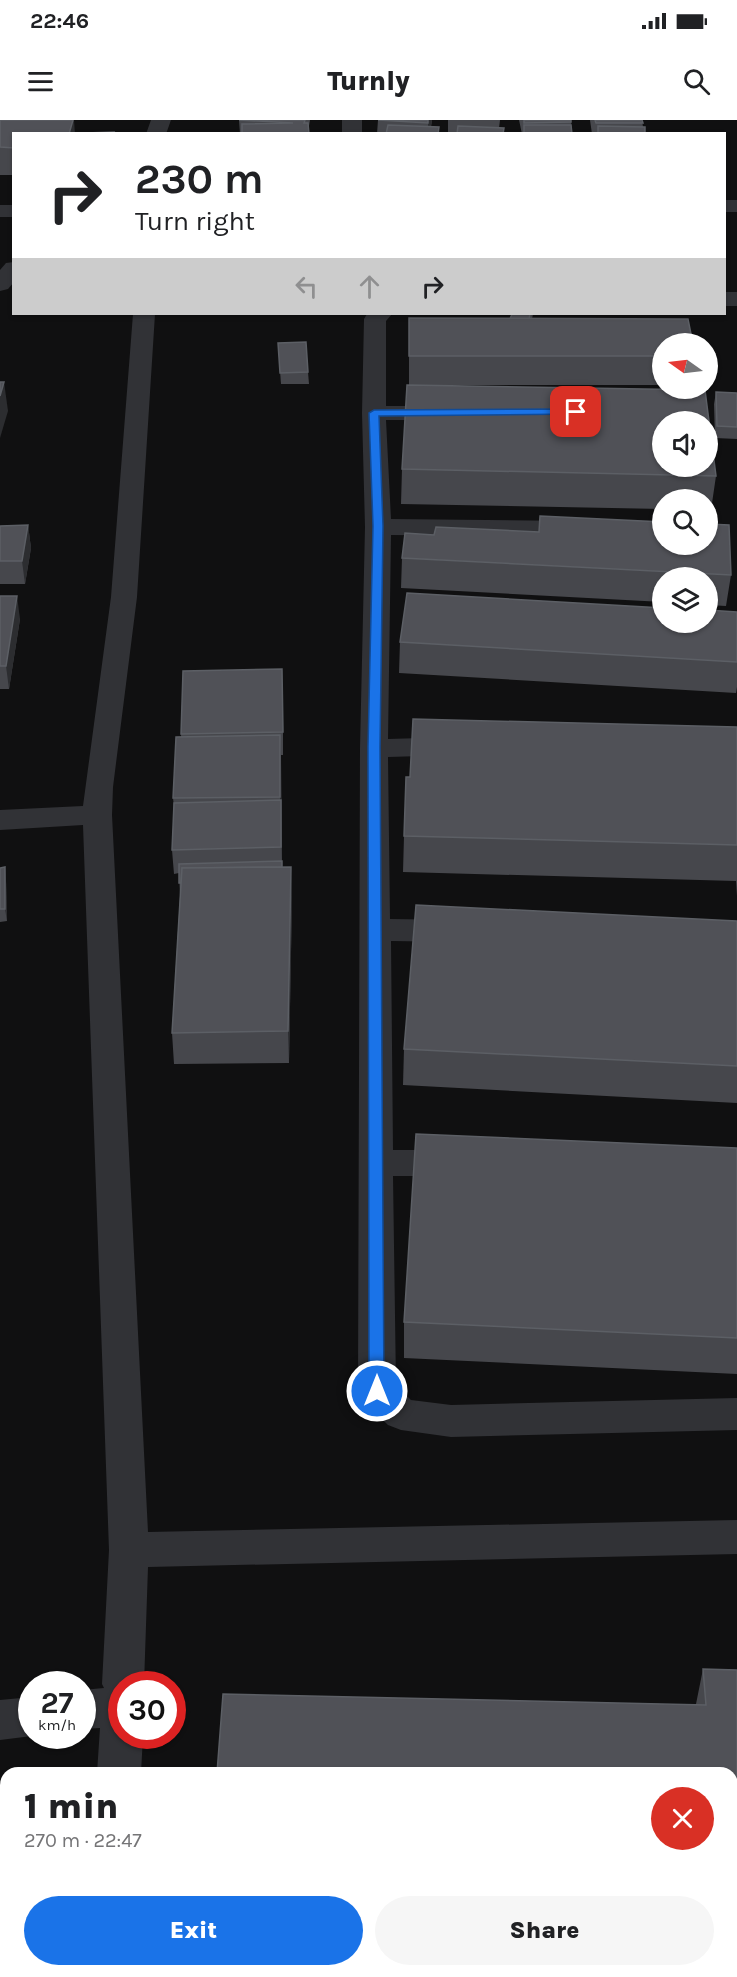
<!DOCTYPE html>
<meta charset="utf-8">
<style>
:root{--surface:#fff;--page:#f6f6f6;--text:#202124;--muted:#757577;--accent:#1a73e8}
body{margin:0;font-family:Karla,sans-serif;background:var(--page);color:var(--text);height:100vh;display:flex;flex-direction:column;font-size:22px;white-space:nowrap}
*{box-sizing:border-box;margin:0}
p{font-size:20px;color:var(--muted)}
.icon{flex:none;width:33px;height:33px;fill:none;stroke:currentColor;stroke-width:2;stroke-linecap:round;stroke-linejoin:round}
.map{position:relative;flex:1;overflow:hidden}
.details{position:absolute;left:0px;top:1647px;width:738px;height:210px;display:flex;flex-direction:column;background:var(--surface);border-radius:18px 18px 0 0;box-shadow:0 2px 4px #0004}
.details>*{flex:none}
.guide{position:absolute;left:12px;top:12px;width:714px;height:183px;border-radius:0px;box-shadow:0 2px 4px #0004;background:#fff;color:var(--text);overflow:hidden}
.needle{width:39px;rotate:284deg}
.tools{position:absolute;left:652px;top:213px;display:grid;gap:12px}
.tools a{display:grid;place-items:center;width:66px;height:66px;border-radius:50%;background:var(--surface);box-shadow:0 2px 4px #0004;font-size:30px}
.speed{position:absolute;left:18px;top:1551px;display:flex;gap:12px;font-size:30px;font-weight:700;text-align:center}
.speed>*{display:grid;place-content:center;width:78px;height:78px;border-radius:50%;background:var(--surface);box-shadow:0 2px 4px #0004;line-height:1}
.speed small{font-size:15px;font-weight:400}
.speed .limit{border:9px solid #d22;background:#fff;color:#111}
.pin{position:absolute;display:grid;place-items:center;width:51px;height:51px;color:#fff;margin:-26px;border-radius:12px;box-shadow:0 3px 9px #0006}
.me{position:absolute;width:66px;margin:-33px;rotate:0deg;stroke-linejoin:round;filter:drop-shadow(0 0 4px #0008)}
.turn{display:flex;align-items:center;gap:21px;height:126px;padding:0 24px;font-size:27px}
.turn .icon{width:78px;height:78px;stroke-width:2.5}
.turn b{display:block;font-size:42px;line-height:51px}
.lanes{display:flex;align-items:center;height:57px;padding:0 24px;background:#0003;justify-content:center;gap:30px;direction:ltr}
.lanes .off{opacity:.35}
.round{display:grid;place-items:center;flex:none;width:63px;height:63px;border-radius:32px;background:var(--page)}
.overview{display:flex;align-items:center;justify-content:space-between;height:102px;padding:0 24px}
h1{font-size:36px;font-weight:800;line-height:45px}
.primary-button{display:flex;gap:12px;margin-top:auto;padding:12px 24px}
.primary-button a{flex:1;height:69px;border-radius:36px;background:var(--accent);color:#fff;font-size:24px;font-weight:800;line-height:69px;text-align:center}
.primary-button a+a{background:var(--page);color:var(--text)}
.status{display:flex;justify-content:space-between;align-items:center;height:42px;padding:0 30px;background:var(--surface);direction:ltr}
.status svg{height:16px;fill:currentColor}
header{display:flex;justify-content:space-between;align-items:center;height:78px;padding:0 24px;background:var(--surface);font-size:27px;font-weight:800}
.map>svg:first-child{display:block}
.lines{fill:none;stroke-linecap:round;stroke-linejoin:round}
.minor{fill:#313236;fill-rule:evenodd}
.wall{fill:#46474c;fill-rule:evenodd}
.shaded-wall{fill:#2c2d30}
.building{fill:#505157;stroke:#5c5f65;stroke-width:1.5;fill-rule:evenodd}
.route{fill:#1a73e8;stroke:#114b97;stroke-width:1.5}
</style>
<div class="status"><b>22:46</b><svg viewBox="0 0 49 12"><path d="M0 12V9h3v3zM5 12V6h3v6zM10 12V3h3v9zM15 12V0h3v12zM26 1h20v11H26zM47 4h2v5h-2z"/></svg></div>
<header><svg class="icon" aria-label="menu" viewBox="0 0 24 24"><path d="M4 6h16M4 12h16M4 18h16"/></svg>Turnly<svg class="icon" aria-label="search" viewBox="0 0 24 24"><circle cx="10" cy="10" r="6"/><path d="M15 15l6 6"/></svg></header>
<div class="map">
<svg width="737" height="1857" viewBox="0 0 737 1857">
<rect width="100%" height="100%" fill="#101011"/>
<g class="lines">
<g class="minor">
<polygon points="151,0 171,0 166,14 146,14"/>
<rect x="342" y="0" width="20" height="14"/>
<rect x="724" y="80" width="13" height="12"/>
<rect x="0" y="85" width="14" height="12"/>
<polygon points="14,142 14,162 8,169 0,171 0,150 6,143"/>
<rect x="724" y="172" width="13" height="14"/>
<polygon points="133,194 155,194 137,477 113,667 112,695 148,1412 737,1400 737,1434 148,1447 144,1564 122,1564 122,1616 143,1616 141,1653 97,1653 100,1608 82,1609 82,1570 104,1568 102,1564 109,1430 83,705 0,710 0,690 83,686 111,477"/>
<polygon points="367,194 392,194 386,201 386,286 450,286 459,288 462,293 459,298 450,300 386,300 391,399 663,402 663,418 391,415 388,619 456,617 466,620 470,626 466,632 456,635 388,637 390,799 459,800 470,803 475,811 470,819 459,822 391,821 393,1030 458,1030 470,1034 475,1043 470,1052 458,1056 393,1056 396,1265 411,1280 451,1285 737,1278 737,1310 451,1317 401,1310 388,1305 364,1282 358,1271 360,628 365,407 362,293 364,199"/>
<polygon points="32,1577 32,1616 0,1620 0,1580"/>
<rect x="732" y="1801" width="5" height="46"/>
<rect x="87" y="1851" width="46" height="6"/>
</g>
</g>
<g class="wall">
<polygon points="0,0 14,14 14,55 0,55"/>
<polygon points="239,0 310,0 309,6 309,14 240,14"/>
<polygon points="378,0 432,0 431,7 439,14 377,14"/>
<polygon points="448,0 500,0 499,8 504,14 448,14"/>
<polygon points="519,0 571,0 572,14 522,14"/>
<polygon points="590,0 642,0 643,7 645,14 592,14"/>
<path d="M512,194H533L532,199L663,224V268H693L716,356L711,390H708V380H663V389L401,384L402,349L409,265V198L510,199ZM411,265H659L660,270Z"/>
<polygon points="278,223 308,252 309,264 281,264"/>
<polygon points="716,272 737,273 737,319 715,318 714,284"/>
<polygon points="28,405 31,428 25,464 0,464 0,406"/>
<polygon points="402,438 731,455 726,486 708,485 708,458 663,458 663,482 401,468"/>
<polygon points="0,476 20,499 9,569 0,569"/>
<polygon points="737,492 737,567 736,573 399,553 400,522"/>
<polygon points="183,551 283,572 283,635 281,635 282,747 292,778 289,943 174,944 172,913 180,776 179,753 174,754 172,730 174,687 173,678 181,617"/>
<polygon points="737,607 737,776 736,761 403,752 404,716 410,657"/>
<polygon points="0,748 6,760 7,801 0,802"/>
<polygon points="737,801 737,983 403,965 404,929"/>
<polygon points="737,1028 737,1254 404,1238 404,1202"/>
<polygon points="703,1549 737,1550 737,1772 732,1772 732,1653 696,1584"/>
</g>
<g class="shaded-wall">
<polygon points="73,0 74,0 75,14 69,14"/>
<polygon points="428,0 432,0 429,14 428,14"/>
<polygon points="4,262 8,291 0,318 0,276"/>
<polygon points="28,405 31,428 25,464 22,441"/>
<polygon points="17,476 20,499 9,569 6,546"/>
<polygon points="280,615 281,638 281,700 280,677"/>
<polygon points="5,747 6,760 7,801 5,789"/>
<polygon points="291,747 292,778 289,943 288,911"/>
</g>
<g class="building">
<polygon points="0,0 73,0 69,14 14,14 14,28 0,27"/>
<polygon points="239,0 305,0 304,3 308,3 309,14 242,14 242,4 293,3"/>
<polygon points="378,0 428,0 428,3"/>
<polygon points="524,0 571,0 571,2 524,3"/>
<polygon points="595,0 642,0 643,3 596,3"/>
<polygon points="388,5 439,7 438,14 386,14"/>
<polygon points="524,5 571,5 572,14 524,14"/>
<polygon points="458,6 504,8 503,14 457,14"/>
<polygon points="598,6 645,7 645,14 598,14"/>
<polygon points="114,12 113,14 86,14 86,13"/>
<polygon points="512,194 530,194 529,199 510,199"/>
<polygon points="409,198 688,199 693,224 663,224 663,242 662,236 409,236"/>
<polygon points="306,222 308,252 280,253 278,223"/>
<polygon points="0,262 4,262 0,276"/>
<path d="M407,265L705,270L716,356L402,349ZM663,302H708V346H663Z"/>
<polygon points="716,272 737,273 737,307 717,306"/>
<polygon points="540,396 663,402 663,424 708,424 708,404 729,405 731,455 402,438 405,413 434,415 436,407 539,412"/>
<polygon points="28,405 22,441 0,441 0,406"/>
<polygon points="407,473 663,488 663,502 708,502 708,490 737,492 737,542 400,522"/>
<polygon points="0,476 17,476 6,546 0,546"/>
<polygon points="282,549 283,612 181,614 183,551"/>
<polygon points="413,599 737,607 737,725 404,716 406,657 410,657"/>
<polygon points="280,615 280,677 173,678 176,617"/>
<polygon points="281,680 281,727 172,730 174,683"/>
<polygon points="282,741 282,747 182,748 181,763 179,763 179,744"/>
<polygon points="5,747 5,789 0,789 0,748"/>
<polygon points="291,747 288,911 172,913 182,748"/>
<polygon points="416,785 737,801 737,946 404,929"/>
<polygon points="416,1014 737,1028 737,1218 404,1202"/>
<polygon points="703,1549 737,1550 737,1741 732,1741 732,1653 217,1653 223,1574 706,1585"/>
<polygon points="732,1839 737,1839 737,1857 491,1857 491,1851 732,1851"/>
<polygon points="313,1851 478,1851 478,1857 312,1857"/>
</g>
<polygon class="route" points="576,289 581,292 579,294 379,296 383,406 380,627 384,1271 382,1275 377,1277 371,1275 369,1271 368,627 373,406 369,293 374,290"/>
</svg>
<div class="tools">
<a><svg class="needle" viewBox="-14 -14 28 28"><path d="M0-13l5 13h-10z" fill="#e53935"/><path d="M0 13l5-13h-10z" fill="#757577"/></svg></a>
<a><svg class="icon" aria-label="sound" viewBox="0 0 24 24"><path d="M4 9h4l5-4v14l-5-4H4zM17 9q2 3 0 6"/></svg></a>
<a><svg class="icon" aria-label="search" viewBox="0 0 24 24"><circle cx="10" cy="10" r="6"/><path d="M15 15l6 6"/></svg></a>
<a><svg class="icon" aria-label="layers" viewBox="0 0 24 24"><path d="M12 4l9 5-9 5-9-5zM3 14l9 5 9-5"/></svg></a>
</div>
<div class="speed"><div>27<small>km/h</small></div><div class="limit">30</div></div>
<div class="pin" style="left:576px;top:292px;background:#d93025"><svg class="icon" aria-label="arrive" viewBox="0 0 24 24"><path d="M6 21V4h12l-3 4 3 4H6"/></svg></div>
<svg class="me" style="left:377px;top:1271px" viewBox="-20 -20 40 40"><circle r="17" fill="#1a73e8" stroke="#fff" stroke-width="3"/><path d="M0-11L8 9 0 5-8 9z" fill="#fff"/></svg>
<div class="guide">
<div class="turn"><svg class="icon" aria-label="right" viewBox="0 0 24 24"><path d="M7 20v-9h11M14 6l5 5-5 5"/></svg><div><b>230 m</b>Turn right</div></div>
<div class="lanes"><svg class="icon off" aria-label="left" viewBox="0 0 24 24"><path d="M17 20v-9H6M10 6l-5 5 5 5"/></svg><svg class="icon off" aria-label="ahead" viewBox="0 0 24 24"><path d="M12 20V5M6 11l6-6 6 6"/></svg><svg class="icon" aria-label="right" viewBox="0 0 24 24"><path d="M7 20v-9h11M14 6l5 5-5 5"/></svg></div>
</div>
<section class="details">
<div class="overview"><div><h1>1 min</h1><p>270 m · 22:47</p></div><a class="round" style="background:#d93025;color:#fff"><svg class="icon" aria-label="close" viewBox="0 0 24 24"><path d="M6 6l12 12M18 6L6 18"/></svg></a></div>
<div class="primary-button"><a>Exit</a><a>Share</a></div>
</section>
</div>
